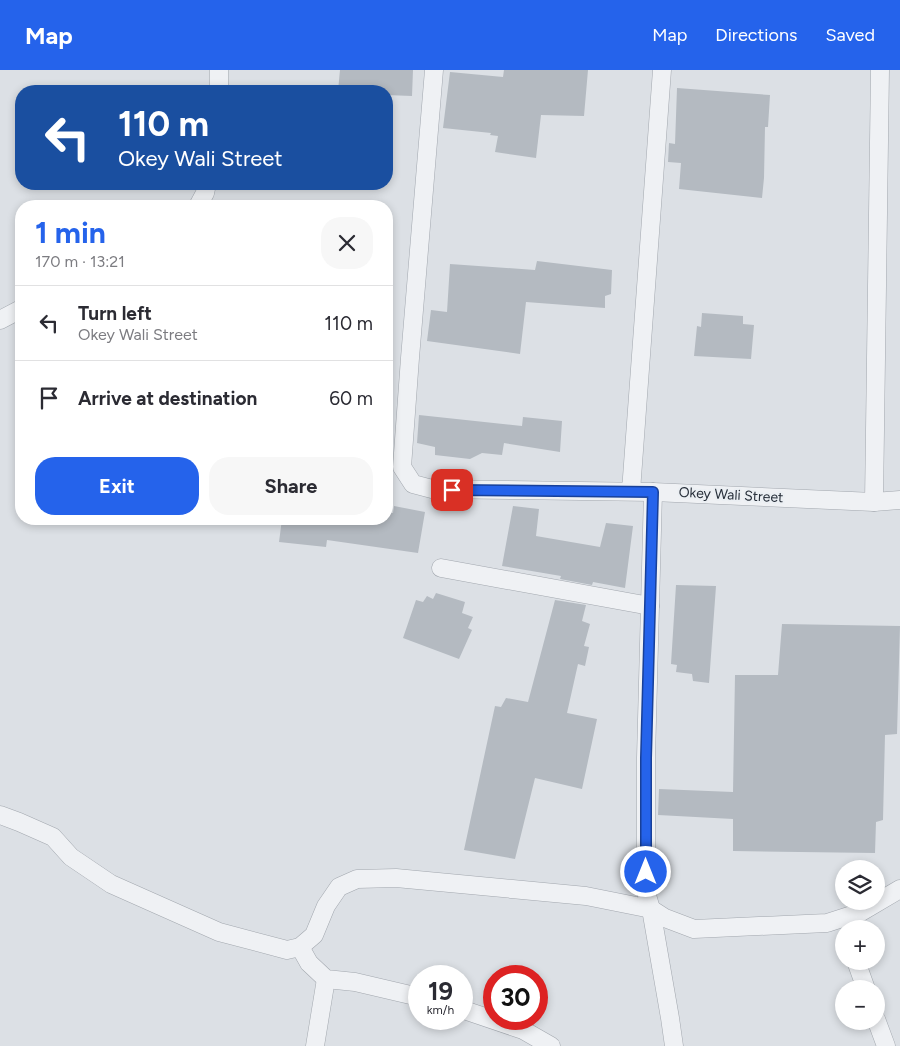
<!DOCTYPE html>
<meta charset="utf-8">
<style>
:root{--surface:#fff;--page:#f7f7f7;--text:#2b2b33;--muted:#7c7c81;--line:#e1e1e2;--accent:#2563eb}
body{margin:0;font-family:Figtree,sans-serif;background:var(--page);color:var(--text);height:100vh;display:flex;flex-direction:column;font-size:19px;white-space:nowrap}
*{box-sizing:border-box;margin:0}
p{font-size:16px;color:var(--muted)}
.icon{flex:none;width:28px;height:28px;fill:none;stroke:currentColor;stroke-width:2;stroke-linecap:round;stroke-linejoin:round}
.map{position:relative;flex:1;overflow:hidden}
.panel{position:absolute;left:15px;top:130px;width:378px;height:325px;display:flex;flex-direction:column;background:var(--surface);border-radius:20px;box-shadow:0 2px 8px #0003}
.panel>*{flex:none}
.hud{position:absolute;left:15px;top:15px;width:378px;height:105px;border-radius:20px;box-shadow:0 2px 8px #0003;background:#1a4fa0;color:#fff;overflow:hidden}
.fabs{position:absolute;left:835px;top:790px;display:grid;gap:10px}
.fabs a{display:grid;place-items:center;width:50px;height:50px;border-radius:50%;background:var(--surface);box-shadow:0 2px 8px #0003;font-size:25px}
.speed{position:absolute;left:408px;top:895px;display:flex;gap:10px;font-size:25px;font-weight:700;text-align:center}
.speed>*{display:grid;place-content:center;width:65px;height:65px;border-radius:50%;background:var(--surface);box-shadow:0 2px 8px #0003;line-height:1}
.speed small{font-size:12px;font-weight:400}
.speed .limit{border:8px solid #d22;background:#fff;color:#111}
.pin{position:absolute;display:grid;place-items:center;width:42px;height:42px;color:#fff;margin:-21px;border-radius:10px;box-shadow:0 2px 8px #0006}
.me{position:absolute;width:55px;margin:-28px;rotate:0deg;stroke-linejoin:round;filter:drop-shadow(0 0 4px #0008)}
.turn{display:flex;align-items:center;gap:18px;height:105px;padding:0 20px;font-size:22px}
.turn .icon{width:65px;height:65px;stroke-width:2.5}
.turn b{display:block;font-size:35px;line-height:42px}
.round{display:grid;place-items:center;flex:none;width:52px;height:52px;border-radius:20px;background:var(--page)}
.overview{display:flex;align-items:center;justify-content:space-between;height:85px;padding:0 20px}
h1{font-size:30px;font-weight:700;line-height:38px;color:var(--accent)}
.primary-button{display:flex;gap:10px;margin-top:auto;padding:10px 20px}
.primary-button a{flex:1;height:58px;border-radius:20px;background:var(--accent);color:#fff;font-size:20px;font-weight:700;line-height:58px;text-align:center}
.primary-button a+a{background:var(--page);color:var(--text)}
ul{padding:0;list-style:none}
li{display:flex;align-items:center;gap:15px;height:75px;padding:0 20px;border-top:1px solid var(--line)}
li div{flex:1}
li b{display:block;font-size:19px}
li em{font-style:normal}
header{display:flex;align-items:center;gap:30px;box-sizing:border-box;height:70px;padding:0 25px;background:var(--accent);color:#fff}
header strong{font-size:24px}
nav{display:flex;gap:28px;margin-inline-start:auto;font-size:18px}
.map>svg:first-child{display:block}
.building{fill:#b4bac1}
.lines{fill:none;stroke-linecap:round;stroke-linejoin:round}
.street-casing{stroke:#a2a7ae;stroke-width:19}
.street{stroke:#eff1f4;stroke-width:18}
.route-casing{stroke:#184099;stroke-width:12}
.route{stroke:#2563eb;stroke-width:9}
.labels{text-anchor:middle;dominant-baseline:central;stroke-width:4;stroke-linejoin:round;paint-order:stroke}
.street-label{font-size:14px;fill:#272f3a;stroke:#ebeff3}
</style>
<header>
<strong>Map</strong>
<nav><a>Map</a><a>Directions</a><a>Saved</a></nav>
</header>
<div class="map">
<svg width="900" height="976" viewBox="0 0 900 976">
<rect width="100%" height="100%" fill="#dce0e5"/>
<g class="building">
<polygon points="340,0 413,0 412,26 386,25 386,21 338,21"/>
<polygon points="504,0 588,0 584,46 541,45 536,88 495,82 498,66 490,65 491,63 443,58 450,2 503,7"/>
<polygon points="677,18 770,25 768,57 765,57 764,108 762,128 679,119 681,93 668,92 669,73 675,74"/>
<polygon points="537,191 612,200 611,224 605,226 605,238 526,232 520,284 427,271 431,240 447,242 450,194 535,200"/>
<polygon points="702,243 743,246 743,254 754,255 751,289 694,286 697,256 701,257"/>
<polygon points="419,345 522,356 523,347 562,351 560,382 504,373 502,385 482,383 470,389 435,385 435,377 417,373"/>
<polygon points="394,436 425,442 418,483 327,470 326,477 279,472 282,449 386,449 386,442 393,443"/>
<polygon points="513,436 539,439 536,466 600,477 606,453 633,456 625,518 593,512 592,515 560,509 561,506 502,496"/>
<polygon points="676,515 716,516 709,613 693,611 692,604 676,602 677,595 671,594"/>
<polygon points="436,523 465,532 462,543 473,547 468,558 472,560 459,589 403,568 416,530 423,532 427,526 433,529"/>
<polygon points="555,530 586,535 582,551 590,554 584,576 589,577 585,596 578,594 567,643 597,649 582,719 535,708 515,789 464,780 495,636 501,637 506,628 528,632"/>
<polygon points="782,554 900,556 897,664 885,665 883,750 876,752 875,783 733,781 733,749 658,745 659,719 733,722 735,605 778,605"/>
</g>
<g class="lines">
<defs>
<g id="street">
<polyline points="434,0 410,288 402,397 413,414 432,419 653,422 874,432 900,430"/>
<polyline points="219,21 219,0"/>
<polyline points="198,136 205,123 207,114"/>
<polyline points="0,250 21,239"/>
<polyline points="631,421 662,0"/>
<polyline points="653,422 646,688 646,822 651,839 670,948 674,976"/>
<polyline points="874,432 880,0"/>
<polyline points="441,498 650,536"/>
<polyline points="0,745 19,752 53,767 71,787 111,814 219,862 287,880 300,877 314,865 326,836 339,817 357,809 396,808 586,826 651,839 665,848 694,859 827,853 861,842 900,819"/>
<polyline points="300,877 309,893 326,909 355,912 419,927"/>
<polyline points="856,891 866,919"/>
<polyline points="461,939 523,960 551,976"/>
<polyline points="876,949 886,976"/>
<polyline points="315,976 326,909"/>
</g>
</defs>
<use href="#street" class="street-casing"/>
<use href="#street" class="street"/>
</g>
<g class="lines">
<defs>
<polyline id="route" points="452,420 653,422 646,688 646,802"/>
</defs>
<use href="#route" class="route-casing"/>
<use href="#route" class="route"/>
</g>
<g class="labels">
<g class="street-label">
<text transform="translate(731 425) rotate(3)">Okey Wali Street</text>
</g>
</g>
</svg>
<div class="fabs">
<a><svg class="icon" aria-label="layers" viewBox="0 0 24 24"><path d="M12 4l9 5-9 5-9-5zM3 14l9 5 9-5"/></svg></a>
<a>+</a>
<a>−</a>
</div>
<div class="speed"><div>19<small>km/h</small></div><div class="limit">30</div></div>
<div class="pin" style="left:452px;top:420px;background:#d93025"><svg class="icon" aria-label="arrive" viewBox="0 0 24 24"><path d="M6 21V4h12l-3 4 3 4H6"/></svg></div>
<svg class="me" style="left:646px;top:802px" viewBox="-20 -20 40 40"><circle r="17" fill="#2563eb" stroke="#fff" stroke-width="3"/><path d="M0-11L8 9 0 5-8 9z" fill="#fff"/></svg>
<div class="hud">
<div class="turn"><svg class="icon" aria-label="left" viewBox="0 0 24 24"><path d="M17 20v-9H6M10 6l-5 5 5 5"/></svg><div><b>110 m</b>Okey Wali Street</div></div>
</div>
<section class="panel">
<div class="overview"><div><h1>1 min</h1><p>170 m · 13:21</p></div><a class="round"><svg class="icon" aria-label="close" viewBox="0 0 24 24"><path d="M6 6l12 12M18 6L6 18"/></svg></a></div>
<ul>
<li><svg class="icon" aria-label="left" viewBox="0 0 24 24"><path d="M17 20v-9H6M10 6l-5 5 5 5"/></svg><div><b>Turn left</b><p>Okey Wali Street</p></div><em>110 m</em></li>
<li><svg class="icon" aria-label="arrive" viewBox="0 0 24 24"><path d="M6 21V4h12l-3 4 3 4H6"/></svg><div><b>Arrive at destination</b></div><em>60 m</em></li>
</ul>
<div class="primary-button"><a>Exit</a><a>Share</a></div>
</section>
</div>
